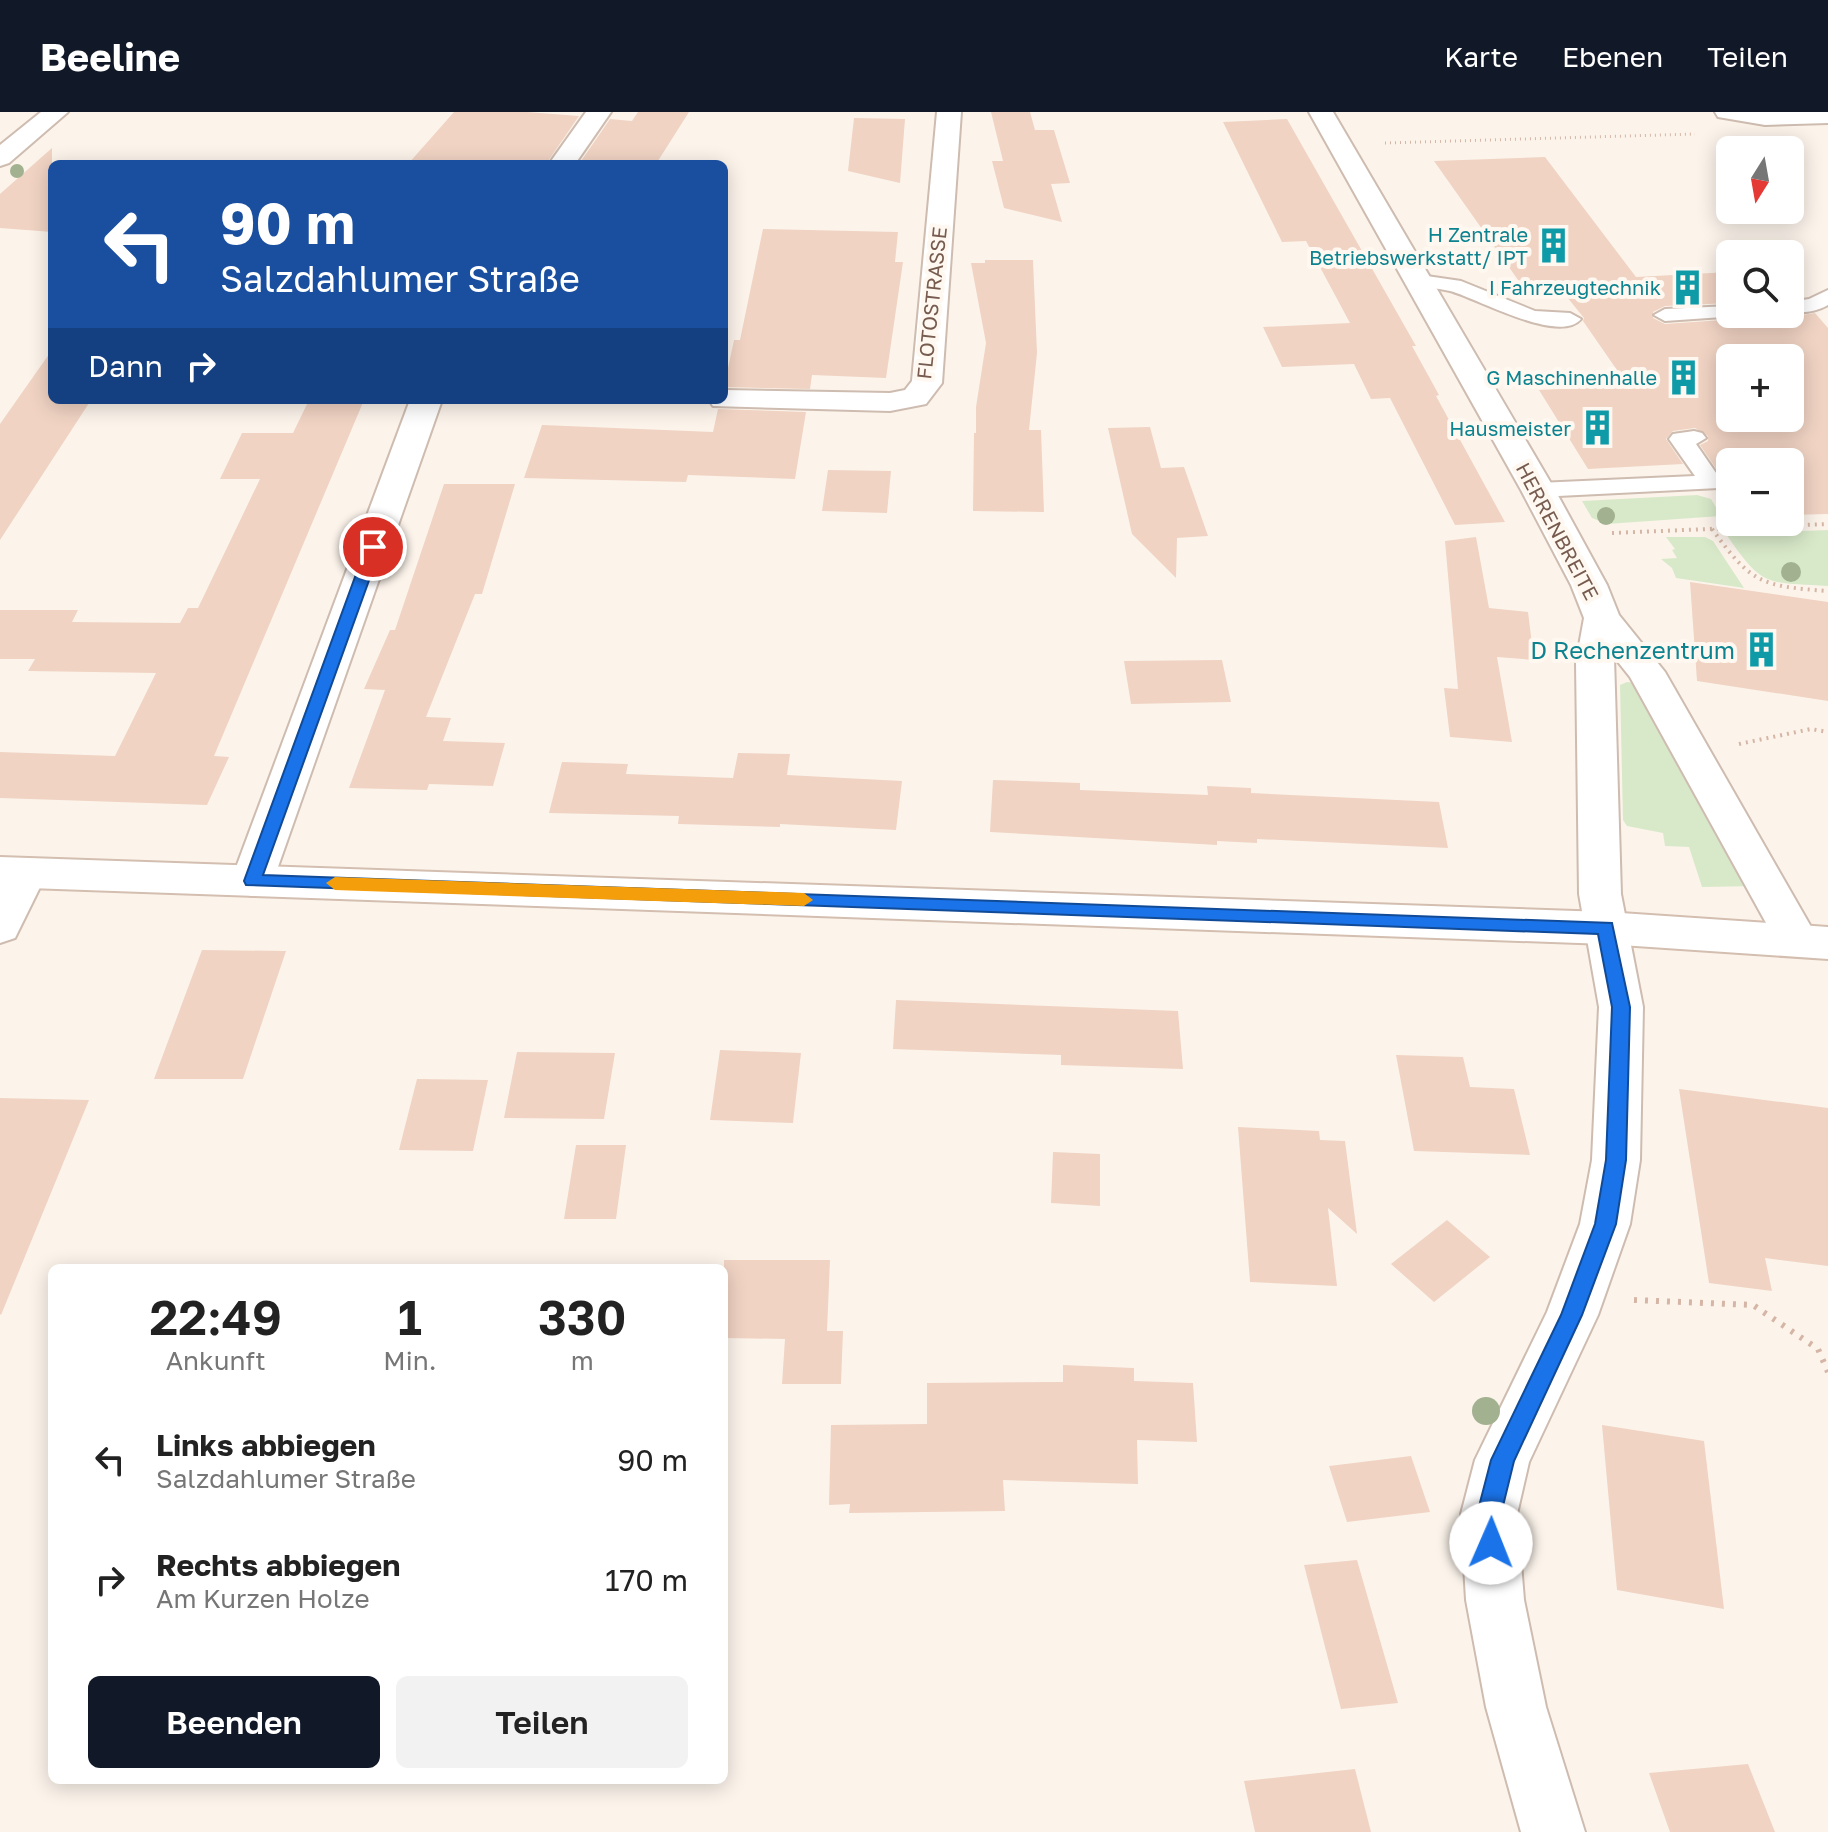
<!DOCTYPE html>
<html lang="de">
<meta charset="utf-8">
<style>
:root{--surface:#fff;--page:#f2f2f2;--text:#222;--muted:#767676;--accent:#111827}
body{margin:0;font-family:"Golos Text",sans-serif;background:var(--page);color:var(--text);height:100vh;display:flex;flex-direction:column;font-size:30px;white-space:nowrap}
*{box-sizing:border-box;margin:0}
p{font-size:26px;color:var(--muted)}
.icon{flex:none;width:44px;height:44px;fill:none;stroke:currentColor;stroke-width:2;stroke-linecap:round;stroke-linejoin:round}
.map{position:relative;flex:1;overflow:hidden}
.sheet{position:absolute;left:48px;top:1152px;width:680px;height:520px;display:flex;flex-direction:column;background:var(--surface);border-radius:12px;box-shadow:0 4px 20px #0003}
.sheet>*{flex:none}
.banner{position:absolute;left:48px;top:48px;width:680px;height:244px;border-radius:12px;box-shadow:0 4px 20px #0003;background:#1a4fa0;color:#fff;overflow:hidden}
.needle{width:52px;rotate:191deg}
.controls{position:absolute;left:1716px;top:24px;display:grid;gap:16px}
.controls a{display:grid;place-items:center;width:88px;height:88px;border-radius:12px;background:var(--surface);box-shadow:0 4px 20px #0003;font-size:40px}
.pin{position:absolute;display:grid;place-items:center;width:68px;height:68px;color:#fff;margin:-34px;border:4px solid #fff;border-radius:50%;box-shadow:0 2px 8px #0007}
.me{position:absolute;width:88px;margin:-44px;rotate:1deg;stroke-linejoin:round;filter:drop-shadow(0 0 6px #0008)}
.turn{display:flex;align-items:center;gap:28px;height:168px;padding:0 40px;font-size:36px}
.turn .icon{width:104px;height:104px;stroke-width:2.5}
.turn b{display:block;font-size:56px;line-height:68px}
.then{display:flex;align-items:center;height:76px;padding:0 40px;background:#0003;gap:16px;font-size:30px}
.eta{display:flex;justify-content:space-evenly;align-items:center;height:136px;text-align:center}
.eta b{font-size:48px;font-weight:600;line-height:56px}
.button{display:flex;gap:16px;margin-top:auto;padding:16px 40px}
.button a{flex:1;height:92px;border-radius:12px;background:var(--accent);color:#fff;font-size:32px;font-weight:600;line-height:92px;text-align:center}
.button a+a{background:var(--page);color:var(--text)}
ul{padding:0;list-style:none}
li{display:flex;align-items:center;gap:24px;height:120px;padding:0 40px}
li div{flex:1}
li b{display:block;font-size:30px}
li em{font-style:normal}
header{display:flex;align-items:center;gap:48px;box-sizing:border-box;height:112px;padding:0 40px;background:var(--accent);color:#fff}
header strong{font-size:38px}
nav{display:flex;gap:44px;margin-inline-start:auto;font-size:28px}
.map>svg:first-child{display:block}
.green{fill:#d8e9c9}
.building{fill:#f0d3c3;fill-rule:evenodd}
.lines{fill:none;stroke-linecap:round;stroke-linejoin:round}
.service-casing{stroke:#cebcb0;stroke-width:4}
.minor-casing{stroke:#cebcb0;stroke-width:4}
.tertiary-casing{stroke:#cebcb0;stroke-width:4}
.secondary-casing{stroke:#d3beb0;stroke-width:4}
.path-far2{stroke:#d5b6a6;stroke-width:3;stroke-dasharray:1 4;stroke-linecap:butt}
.path-far1{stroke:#d5b6a6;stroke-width:4;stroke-dasharray:2 5;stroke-linecap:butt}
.path{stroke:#d5b6a6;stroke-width:6;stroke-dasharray:3 8;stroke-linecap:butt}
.service{fill:#fff;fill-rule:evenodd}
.minor{fill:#fff;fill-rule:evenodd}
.tertiary{fill:#fff;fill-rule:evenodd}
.secondary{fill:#fff;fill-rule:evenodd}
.tree{fill:#a2b190}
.route{fill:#1a73e8;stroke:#114b97;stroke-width:2}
.slow{fill:#f59e0b}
.labels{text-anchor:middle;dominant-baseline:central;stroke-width:8;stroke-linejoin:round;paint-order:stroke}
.far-culture-label{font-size:20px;fill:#0d838f;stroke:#fef8f1;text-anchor:end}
.far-street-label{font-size:20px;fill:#765b4e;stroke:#fef8f1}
.culture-label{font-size:24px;fill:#0d838f;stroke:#fef8f1;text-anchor:end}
</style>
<header>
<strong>Beeline</strong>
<nav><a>Karte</a><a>Ebenen</a><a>Teilen</a></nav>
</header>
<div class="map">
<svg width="1828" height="1720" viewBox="0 0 1828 1720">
<rect width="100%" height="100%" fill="#fcf4eb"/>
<g class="green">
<polygon points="1697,383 1711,387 1721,404 1607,412 1592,406 1582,389"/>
<path d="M1828,418V474C1765,470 1763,476 1726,422Z"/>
<polygon points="1666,425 1705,425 1713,429 1744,476 1676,466 1672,456 1661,447 1677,446 1672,438 1675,437"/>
<polygon points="1627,570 1636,571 1760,774 1702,775 1689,735 1665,734 1663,721 1627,714 1623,708 1620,573"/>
</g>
<g class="building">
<polygon points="454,0 527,0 579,4 546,52 408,52"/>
<polygon points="638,0 689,0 656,52 579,52 610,7 632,9"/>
<polygon points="991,0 1030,0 1035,18 1054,18 1070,71 1051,72 1062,110 1004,96 992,49 1003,49"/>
<polygon points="854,6 905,7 900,71 848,59"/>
<polygon points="1287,7 1416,234 1412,234 1439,283 1436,284 1505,410 1455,413 1390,286 1371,287 1354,252 1282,255 1263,215 1350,211 1306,129 1282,130 1223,10"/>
<polygon points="52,36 52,120 0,116 0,82"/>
<path d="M1545,45L1636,165L1730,160V191L1665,194L1653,200V206L1665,212L1737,207L1742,202H1786L1790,205L1815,201L1828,216V402L1790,403V350H1730V377L1700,333L1708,329V324L1695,316L1673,319L1666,327L1683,352L1588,357L1539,278L1628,274L1583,209L1584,206L1558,174L1523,175L1434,49ZM1730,246H1790V306H1730Z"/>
<polygon points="763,117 898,120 895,150 903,150 886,266 812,263 810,277 724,275 734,228 740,228"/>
<polygon points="985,148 1033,148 1037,241 1029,318 1041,318 1044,400 973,399 974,321 976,321 976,295 986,231 971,151 985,151"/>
<polygon points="52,238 52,288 91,288 0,428 0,312"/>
<polygon points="309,288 364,288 214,644 229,645 207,693 0,686 0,640 115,644 156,561 28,559 35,547 0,547 0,498 78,498 72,510 180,511 188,496 198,496 260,367 220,367 242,321 293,321"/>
<polygon points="718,297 806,300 795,367 688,363 686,370 524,366 542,313 713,320"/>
<polygon points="1150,315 1161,356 1184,355 1208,424 1177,426 1176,466 1132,422 1108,316"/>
<polygon points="828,358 891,359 887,401 822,399"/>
<polygon points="444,372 515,372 482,482 475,482 426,605 451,606 443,629 505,631 493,674 429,672 427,678 349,676 385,578 364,577 390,518 395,518"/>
<polygon points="1476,425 1489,496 1528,500 1534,548 1497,545 1512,630 1450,625 1444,576 1458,577 1445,429"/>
<polygon points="1690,470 1828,490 1828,589 1697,569"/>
<polygon points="1222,548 1231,590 1131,592 1124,549"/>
<polygon points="738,641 790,642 787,663 902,669 896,718 780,712 780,715 678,712 679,704 549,701 562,650 628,652 626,662 733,666"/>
<polygon points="993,668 1080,671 1080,678 1208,683 1207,674 1251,676 1251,681 1439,690 1448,736 1257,727 1257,731 1217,729 1217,733 990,720"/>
<polygon points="202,838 286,839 243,967 154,967"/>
<polygon points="896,888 1178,899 1183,957 1061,953 1061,943 893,937"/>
<polygon points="720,938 801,941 793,1011 710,1008"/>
<polygon points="517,940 615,941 604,1007 504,1006"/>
<polygon points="1396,943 1463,945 1470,975 1514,977 1530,1043 1414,1039"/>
<polygon points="417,967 488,968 473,1039 399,1038"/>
<polygon points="1679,977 1828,996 1828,1154 1765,1146 1772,1179 1709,1171"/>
<polygon points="0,986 89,988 1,1203 0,1202"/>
<polygon points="1238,1015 1319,1019 1320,1028 1345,1029 1357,1122 1328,1096 1337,1174 1250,1170"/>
<polygon points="576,1033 626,1033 616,1107 564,1107"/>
<polygon points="1053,1040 1100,1042 1100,1094 1051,1091"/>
<polygon points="1447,1108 1490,1145 1434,1190 1391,1152"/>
<polygon points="724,1148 830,1148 827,1219 843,1219 841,1272 782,1272 785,1227 724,1226"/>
<polygon points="1063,1253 1134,1256 1134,1269 1193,1271 1197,1330 1137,1328 1138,1372 1003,1368 1005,1399 849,1401 850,1392 829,1393 831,1313 927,1312 927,1271 1063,1270"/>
<polygon points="1602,1313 1704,1329 1724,1497 1617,1478"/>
<polygon points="1411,1344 1430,1400 1347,1410 1329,1354"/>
<polygon points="1357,1448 1398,1591 1341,1597 1304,1453"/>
<polygon points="1748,1652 1775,1720 1670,1720 1649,1661"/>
<polygon points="1355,1657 1371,1720 1255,1720 1244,1669"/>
</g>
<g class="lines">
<defs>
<g id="service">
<path d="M1420,163L1461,169L1535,199L1570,201L1581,207C1559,233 1477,186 1450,179C1438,176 1425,176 1413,173L1410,169L1413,165Z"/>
<path d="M1828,178V193C1817,200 1803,200 1790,202H1789L1790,190L1809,187Z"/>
<polygon points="1730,194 1730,202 1739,202 1737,204 1665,209 1654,203 1665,197"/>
<polygon points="1694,319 1702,321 1706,326 1696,332 1723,371 1719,376 1538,385 1529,383 1526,378 1529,373 1538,371 1695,364 1669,327 1673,322"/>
</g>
<g id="minor">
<polygon points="586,0 611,0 575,52 549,52"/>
<polygon points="937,0 961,0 942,271 926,292 890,299 713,294 709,288 724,288 724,278 890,281 905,278 912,269"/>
<polygon points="1309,0 1333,0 1555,378 1607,473 1619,503 1665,560 1818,827 1811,838 1796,843 1781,838 1630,565 1614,545 1621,782 1643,895 1640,1048 1630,1112 1598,1203 1529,1350 1517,1402 1524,1488 1546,1595 1585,1720 1521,1720 1486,1595 1466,1488 1461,1402 1475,1348 1547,1200 1580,1112 1592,1048 1599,895 1579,782 1576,550 1584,506 1571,473 1521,378"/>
<polygon points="1715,0 1828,0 1828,11 1765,13 1718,5"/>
<polygon points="410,288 442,288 273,769 267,780 252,784 237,780 231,769"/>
<polygon points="26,746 41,751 47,761 15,826 0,831 0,771 11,751"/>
</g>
<polygon id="tertiary" points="41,0 68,0 9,51 0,54 0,33"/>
<polygon id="secondary" points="0,745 1606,800 1828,815 1828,847 1606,832 0,775"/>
</defs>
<use href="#service" class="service-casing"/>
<use href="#minor" class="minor-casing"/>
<use href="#tertiary" class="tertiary-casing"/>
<use href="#secondary" class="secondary-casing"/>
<polyline class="path-far2" points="1385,31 1695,22"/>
<g class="path-far1">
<path d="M1712,417C1752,472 1761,474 1828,479"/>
<polyline points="1612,421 1828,412"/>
<polyline points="1739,632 1811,617 1828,620"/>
</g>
<polyline class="path" points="1634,1188 1753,1193 1818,1237 1828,1260"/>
<use href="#service" class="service"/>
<use href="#minor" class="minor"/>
<use href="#tertiary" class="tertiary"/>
<use href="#secondary" class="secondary"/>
</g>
<g class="tree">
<circle cx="17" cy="59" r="7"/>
<circle cx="1606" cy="404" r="9"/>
<circle cx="1791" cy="460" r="10"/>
<circle cx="1486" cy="1299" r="14"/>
</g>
<polygon class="route" points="373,431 381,435 263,763 1612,811 1630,895 1626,1048 1616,1112 1582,1203 1514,1349 1501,1402 1503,1431 1499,1439 1491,1442 1483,1439 1477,1402 1491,1348 1561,1203 1595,1112 1606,1048 1612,895 1598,822 246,773 244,769 366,435"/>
<polygon class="slow" points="335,765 804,781 813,788 804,794 335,778 326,771"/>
<defs>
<symbol id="building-bare" viewBox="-9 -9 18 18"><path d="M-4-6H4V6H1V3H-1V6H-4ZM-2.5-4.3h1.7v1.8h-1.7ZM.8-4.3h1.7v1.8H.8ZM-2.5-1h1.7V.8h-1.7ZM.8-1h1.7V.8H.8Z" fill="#0f9aa8" stroke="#fef8f1" stroke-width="2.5" paint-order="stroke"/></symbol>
</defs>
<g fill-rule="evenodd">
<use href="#building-bare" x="1528" y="108" width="51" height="51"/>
<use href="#building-bare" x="1662" y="150" width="51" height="51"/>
<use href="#building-bare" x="1658" y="240" width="51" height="51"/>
<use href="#building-bare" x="1572" y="290" width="51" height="51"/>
<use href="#building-bare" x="1736" y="512" width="51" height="51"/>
</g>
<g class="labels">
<g class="far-culture-label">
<text x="1528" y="122">H Zentrale<tspan x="1528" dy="23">Betriebswerkstatt/ IPT</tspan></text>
<text x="1661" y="175">I Fahrzeugtechnik</text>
<text x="1657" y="265">G Maschinenhalle</text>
<text x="1571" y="316">Hausmeister</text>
</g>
<g class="far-street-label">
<text transform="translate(931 191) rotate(-84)">FLOTOSTRASSE</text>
<text transform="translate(1558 419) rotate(62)">HERRENBREITE</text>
</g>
<g class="culture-label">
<text x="1735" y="537">D Rechenzentrum</text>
</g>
</g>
</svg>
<div class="controls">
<a><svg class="needle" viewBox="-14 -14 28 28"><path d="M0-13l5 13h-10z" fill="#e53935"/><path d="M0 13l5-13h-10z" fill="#767676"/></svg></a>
<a><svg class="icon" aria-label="search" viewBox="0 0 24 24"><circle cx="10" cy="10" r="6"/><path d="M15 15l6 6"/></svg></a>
<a>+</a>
<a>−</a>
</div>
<div class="pin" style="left:373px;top:435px;background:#d93025"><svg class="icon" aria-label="arrive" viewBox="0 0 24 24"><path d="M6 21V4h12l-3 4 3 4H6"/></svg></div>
<svg class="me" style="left:1491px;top:1431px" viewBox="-20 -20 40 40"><circle r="19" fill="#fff"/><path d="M0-13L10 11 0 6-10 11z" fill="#1a73e8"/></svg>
<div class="banner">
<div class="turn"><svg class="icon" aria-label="left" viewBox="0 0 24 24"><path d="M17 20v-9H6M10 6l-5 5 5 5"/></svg><div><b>90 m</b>Salzdahlumer Straße</div></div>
<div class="then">Dann<svg class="icon" aria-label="right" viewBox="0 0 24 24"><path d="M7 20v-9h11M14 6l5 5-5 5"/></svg></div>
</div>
<section class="sheet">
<div class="eta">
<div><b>22:49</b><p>Ankunft</p></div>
<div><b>1</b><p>Min.</p></div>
<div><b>330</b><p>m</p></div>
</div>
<ul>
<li><svg class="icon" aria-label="left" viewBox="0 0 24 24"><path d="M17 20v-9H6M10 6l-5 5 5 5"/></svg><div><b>Links abbiegen</b><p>Salzdahlumer Straße</p></div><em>90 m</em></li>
<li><svg class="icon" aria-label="right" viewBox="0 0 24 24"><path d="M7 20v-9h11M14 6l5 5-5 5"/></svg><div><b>Rechts abbiegen</b><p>Am Kurzen Holze</p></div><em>170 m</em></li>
</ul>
<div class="button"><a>Beenden</a><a>Teilen</a></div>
</section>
</div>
